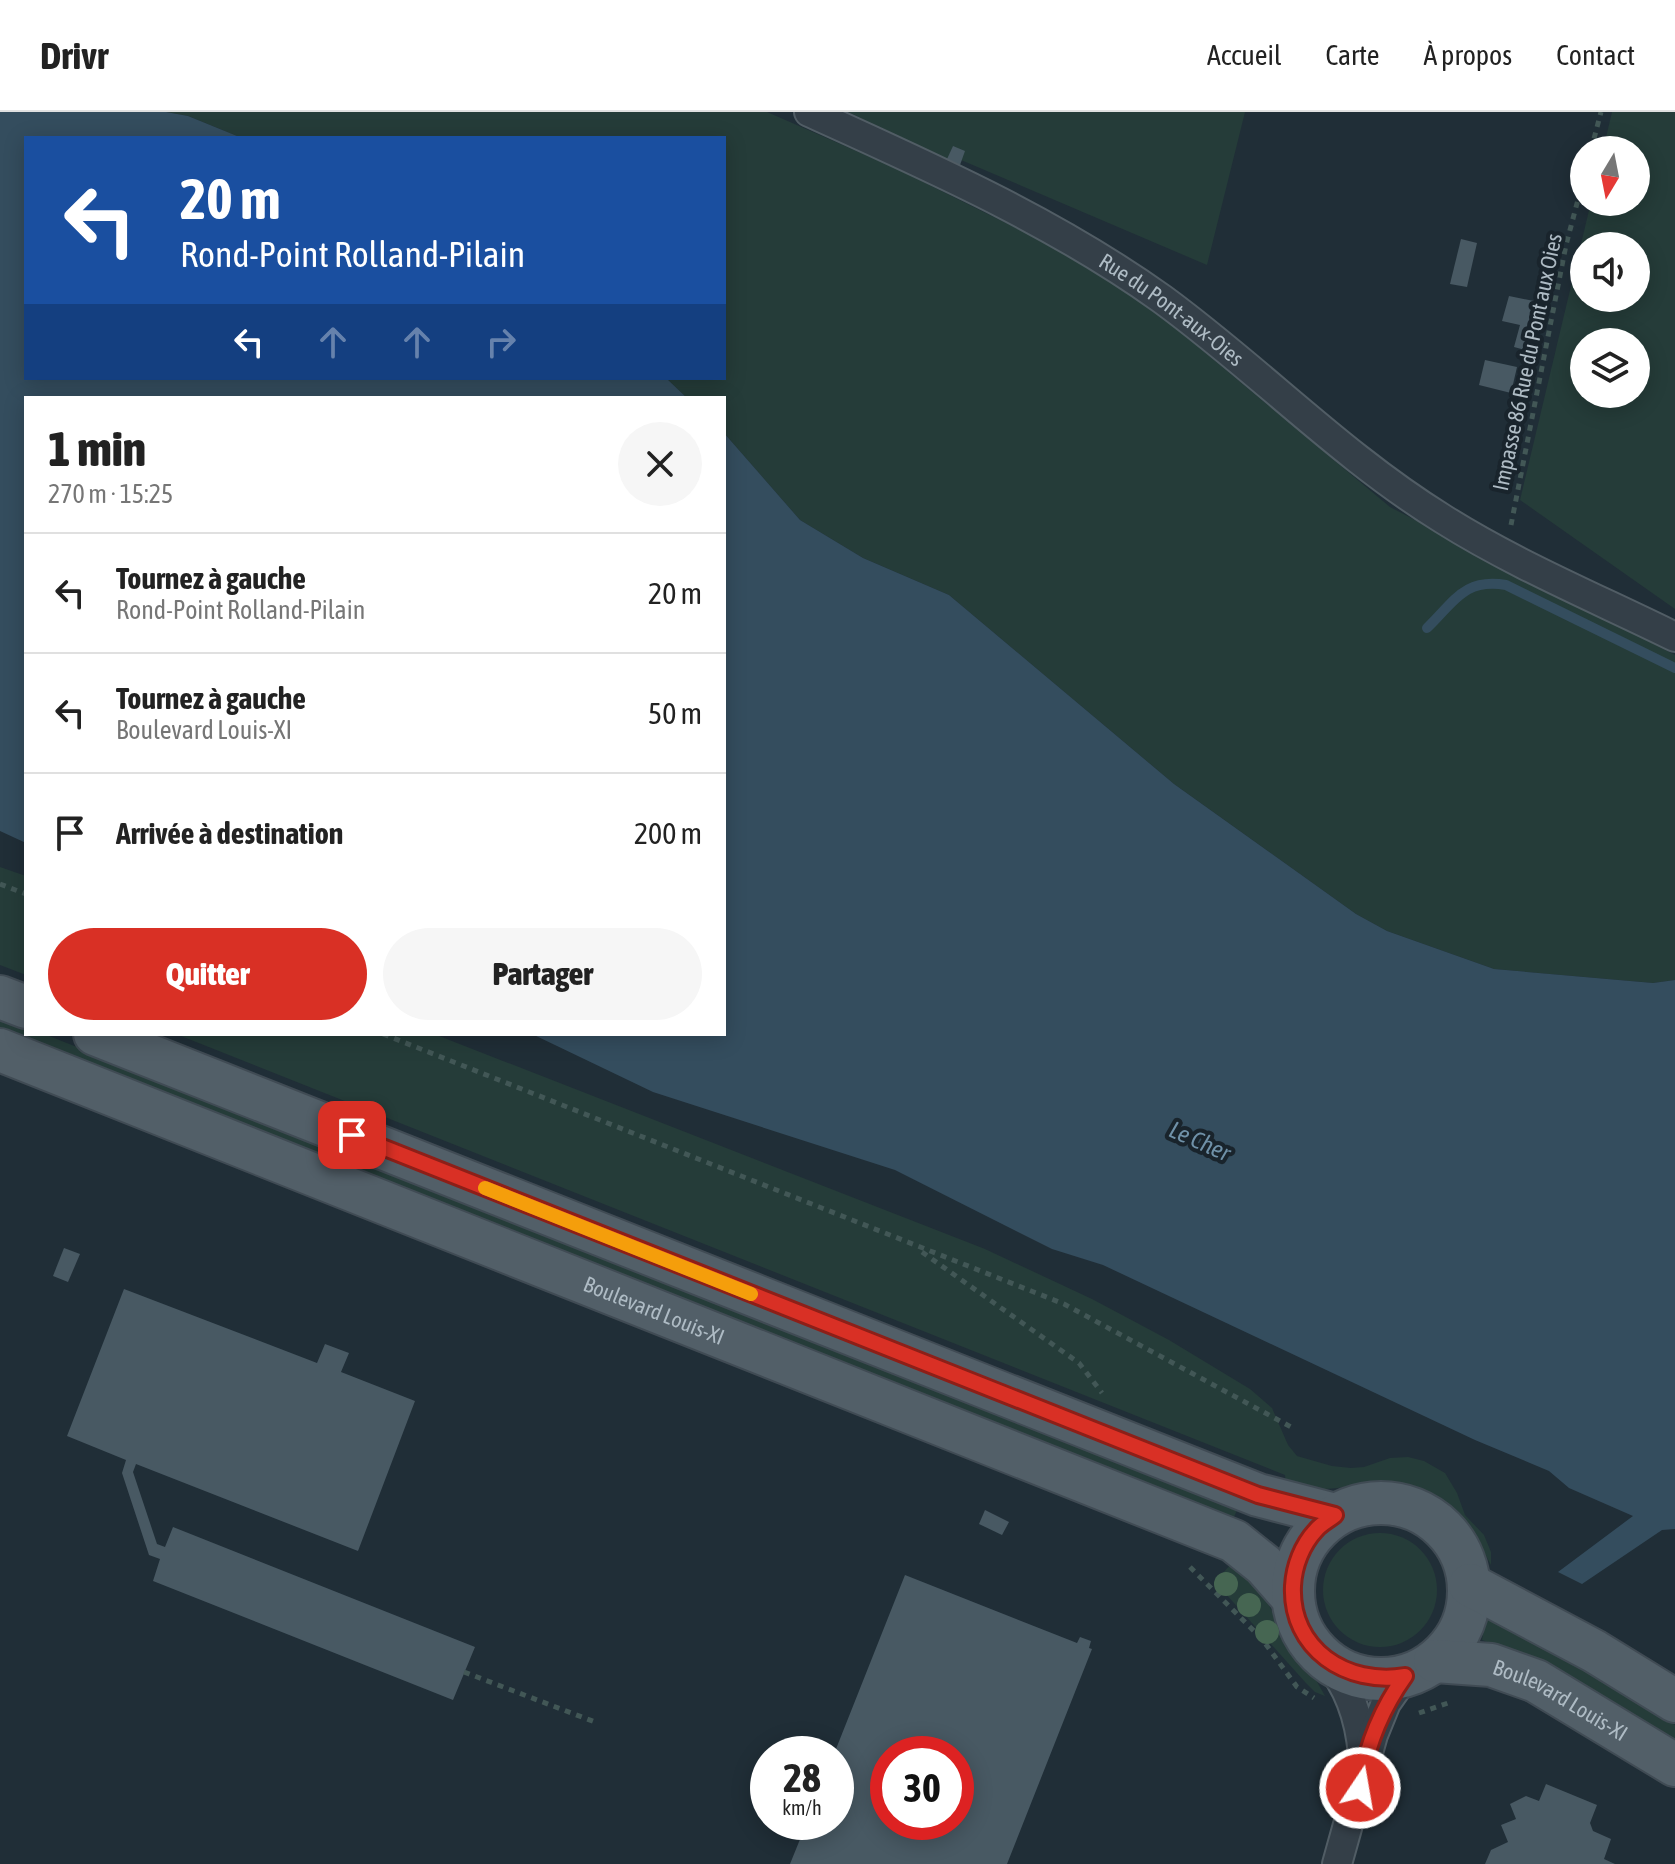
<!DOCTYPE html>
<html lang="fr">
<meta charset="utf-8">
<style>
:root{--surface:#fff;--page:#f6f6f6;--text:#222;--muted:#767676;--line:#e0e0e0;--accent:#d93025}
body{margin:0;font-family:"Asap Condensed",sans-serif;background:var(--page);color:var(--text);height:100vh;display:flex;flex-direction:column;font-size:30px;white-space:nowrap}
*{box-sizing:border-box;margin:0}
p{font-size:26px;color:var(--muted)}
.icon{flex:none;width:44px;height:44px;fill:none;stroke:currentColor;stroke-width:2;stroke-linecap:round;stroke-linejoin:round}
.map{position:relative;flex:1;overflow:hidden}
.drawer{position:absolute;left:24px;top:284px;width:702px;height:640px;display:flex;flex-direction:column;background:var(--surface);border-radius:0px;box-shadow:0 4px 20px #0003}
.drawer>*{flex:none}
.hud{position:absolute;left:24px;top:24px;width:702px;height:244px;border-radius:0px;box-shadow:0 4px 20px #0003;background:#1a4fa0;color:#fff;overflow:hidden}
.needle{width:52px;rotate:190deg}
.buttons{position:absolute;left:1570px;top:24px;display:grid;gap:16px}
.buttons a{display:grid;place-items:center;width:80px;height:80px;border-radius:50%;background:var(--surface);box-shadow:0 4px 20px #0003;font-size:40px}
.speed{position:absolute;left:750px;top:1624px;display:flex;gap:16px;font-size:40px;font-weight:700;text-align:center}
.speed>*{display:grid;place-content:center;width:104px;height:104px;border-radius:50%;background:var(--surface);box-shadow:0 4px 20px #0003;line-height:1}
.speed small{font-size:20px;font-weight:400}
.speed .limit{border:12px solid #d22;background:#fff;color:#111}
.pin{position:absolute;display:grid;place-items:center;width:68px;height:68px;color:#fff;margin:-34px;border-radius:16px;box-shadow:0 4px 12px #0006}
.me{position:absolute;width:88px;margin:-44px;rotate:12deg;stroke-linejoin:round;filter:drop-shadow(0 0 6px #0008)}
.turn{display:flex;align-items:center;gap:28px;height:168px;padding:0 24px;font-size:36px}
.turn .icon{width:104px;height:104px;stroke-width:2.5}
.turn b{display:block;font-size:56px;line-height:68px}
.lanes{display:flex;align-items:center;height:76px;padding:0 24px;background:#0003;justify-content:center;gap:40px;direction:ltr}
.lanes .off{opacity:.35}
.round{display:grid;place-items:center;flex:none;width:84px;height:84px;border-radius:42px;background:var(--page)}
.overview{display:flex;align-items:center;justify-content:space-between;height:136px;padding:0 24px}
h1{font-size:48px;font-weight:800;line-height:60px}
.cta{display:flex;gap:16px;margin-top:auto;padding:16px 24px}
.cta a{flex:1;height:92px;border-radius:48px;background:var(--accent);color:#fff;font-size:32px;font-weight:800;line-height:92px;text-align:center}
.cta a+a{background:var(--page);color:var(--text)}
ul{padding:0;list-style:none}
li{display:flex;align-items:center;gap:24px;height:120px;padding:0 24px;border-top:2px solid var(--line)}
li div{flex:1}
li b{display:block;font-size:30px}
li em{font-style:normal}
header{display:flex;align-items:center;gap:48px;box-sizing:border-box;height:112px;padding:0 40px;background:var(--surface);border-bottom:2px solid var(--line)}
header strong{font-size:38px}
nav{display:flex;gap:44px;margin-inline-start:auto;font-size:28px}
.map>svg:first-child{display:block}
.green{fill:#253c39;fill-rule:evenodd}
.water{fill:#344d5e}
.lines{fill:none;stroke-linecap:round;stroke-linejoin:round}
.stream{stroke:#344d5e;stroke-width:10}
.building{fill:#485963;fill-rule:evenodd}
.minor-casing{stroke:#515d65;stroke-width:32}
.primary-casing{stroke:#404b54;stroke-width:46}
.path{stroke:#425756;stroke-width:5;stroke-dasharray:6 6;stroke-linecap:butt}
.minor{stroke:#343f48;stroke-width:28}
.primary{stroke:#525f68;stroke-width:42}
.tree{fill:#466652}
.route-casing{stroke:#8d1f18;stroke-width:20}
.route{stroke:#d93025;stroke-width:14}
.slow{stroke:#f59e0b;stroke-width:14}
.labels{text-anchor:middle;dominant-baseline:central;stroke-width:8;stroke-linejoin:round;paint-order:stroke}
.street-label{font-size:22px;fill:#aebbc4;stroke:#19242c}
.water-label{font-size:24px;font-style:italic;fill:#6f91a8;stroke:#19242c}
</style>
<header>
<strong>Drivr</strong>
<nav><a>Accueil</a><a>Carte</a><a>À propos</a><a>Contact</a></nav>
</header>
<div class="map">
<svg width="1675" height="1752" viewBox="0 0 1675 1752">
<rect width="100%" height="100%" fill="#202e37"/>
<g class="green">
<polygon points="166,0 767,0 893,55 1040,128 1147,192 1390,395 1675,543 1675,868 1653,871 1494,857 1387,819 1356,802 1174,672 949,483 863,446 800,408 724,321 724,286 687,286 666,266 724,266 724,26 242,26 188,4"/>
<polygon points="848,0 1245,0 1207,153 961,48 953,35 947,47"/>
<path d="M1612,0H1675V497L1520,388L1591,90H1636V38H1603ZM1584,134H1636V186H1584ZM1584,230H1636V282H1584Z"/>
<polygon points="0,755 26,764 26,863 0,853"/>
<polygon points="0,905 26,915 26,922 44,922 1239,1394 1233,1407 0,920"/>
<path d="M176,922H434L985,1137L1092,1187L1169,1228L1250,1277L1272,1296L1288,1333L1297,1344L1332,1354L1351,1356L1364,1355L1390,1346L1408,1345L1424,1349L1445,1361L1457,1381L1465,1403L1484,1423L1491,1440V1453C1468,1408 1434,1367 1378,1371C1346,1374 1318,1382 1286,1373L1285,1363L1255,1351Z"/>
<circle cx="1380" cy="1478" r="57"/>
<polygon points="1231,1452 1242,1460 1268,1491 1291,1540 1315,1566 1325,1584 1315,1580 1305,1570 1215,1470"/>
<polygon points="1490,1506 1575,1552 1675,1613 1675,1630 1534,1547 1482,1528 1485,1510"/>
</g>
<g class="water">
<polygon points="0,0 166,0 188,4 242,26 26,26 26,266 666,266 687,286 26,286 26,731 0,719"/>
<polygon points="724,321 800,408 863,446 949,483 1174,672 1356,802 1387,819 1494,857 1653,871 1675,868 1675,1417 1662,1418 1582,1472 1558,1460 1633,1404 1569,1376 1549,1359 1475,1328 1103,1153 1052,1137 895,1058 653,980 532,922 724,922"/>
</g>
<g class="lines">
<path class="stream" d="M1427,516C1455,489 1464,466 1506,473L1675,556"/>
</g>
<g class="building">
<polygon points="953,34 965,39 960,53 947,47"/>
<polygon points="1461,127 1477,131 1467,175 1450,172"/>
<polygon points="1509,184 1534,189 1528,215 1535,217 1529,239 1514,235 1520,213 1502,209"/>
<polygon points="1485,248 1517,255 1511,281 1479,273"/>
<polygon points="64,1136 80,1142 68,1170 53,1164"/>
<polygon points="124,1177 317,1251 325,1232 349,1241 341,1260 415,1289 358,1439 136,1352 133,1360 157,1432 165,1435 173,1415 475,1535 453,1588 153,1469 160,1447 149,1443 122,1361 126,1348 67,1324"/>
<polygon points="985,1398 1009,1410 1002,1423 979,1412"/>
<path d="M905,1463L1077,1531L1080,1525L1091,1529L1089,1536L1092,1537L1007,1752H790L807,1710H836V1642H834ZM888,1642H956V1710H888Z"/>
<polygon points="1546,1672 1597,1693 1590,1711 1593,1719 1611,1727 1604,1747 1615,1752 1485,1752 1491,1738 1508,1730 1501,1713 1516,1707 1510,1692 1526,1684 1539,1689"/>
</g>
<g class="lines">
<defs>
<g id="minor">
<path id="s1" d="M809,0C930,55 1053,109 1162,187C1258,257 1341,344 1443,407C1516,453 1598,487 1675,525"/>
<path d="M1326,1548C1350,1575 1360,1607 1363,1643"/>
<polyline points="1337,1752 1373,1623 1386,1591 1405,1564"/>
</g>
<g id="primary">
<polyline points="0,885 26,895"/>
<polyline points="95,922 1258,1383 1335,1403"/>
<path id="s2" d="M0,938L1234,1429L1264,1453L1293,1486"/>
<circle cx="1381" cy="1479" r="88"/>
<polyline points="1470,1473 1594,1539 1675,1589"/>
<path id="s3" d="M1435,1549L1491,1553L1536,1569L1675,1653"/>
</g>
</defs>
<use href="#minor" class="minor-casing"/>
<use href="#primary" class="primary-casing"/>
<g class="path">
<polyline points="1591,38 1601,0"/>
<polyline points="1511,413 1566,133 1584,65"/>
<polyline points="0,772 26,782"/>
<polyline points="383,922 1064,1192 1293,1316"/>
<polyline points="922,1140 1079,1251 1102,1281"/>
<polyline points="1190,1455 1262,1527 1297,1575 1314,1586"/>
<polyline points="464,1560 595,1610"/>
<polyline points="1419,1601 1451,1590"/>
</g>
<use href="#minor" class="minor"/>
<use href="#primary" class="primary"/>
</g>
<g class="tree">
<circle cx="1226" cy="1472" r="12"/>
<circle cx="1249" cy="1493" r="12"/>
<circle cx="1267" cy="1520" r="12"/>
</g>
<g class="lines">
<defs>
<path id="route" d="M352,1023L1258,1383L1335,1403C1329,1408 1321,1412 1316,1418C1302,1433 1294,1454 1293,1474C1290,1537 1347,1574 1405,1564C1380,1599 1366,1634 1360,1676"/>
</defs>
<use href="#route" class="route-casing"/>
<use href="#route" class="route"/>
<polyline class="slow" points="485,1076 751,1182"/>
</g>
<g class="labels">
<g class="street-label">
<text stroke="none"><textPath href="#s1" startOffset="414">Rue du Pont-aux-Oies</textPath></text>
<text transform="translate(1527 250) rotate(-78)">Impasse 86 Rue du Pont aux Oies</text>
<text stroke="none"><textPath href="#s2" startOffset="704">Boulevard Louis-XI</textPath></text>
<text stroke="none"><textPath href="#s3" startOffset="134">Boulevard Louis-XI</textPath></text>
</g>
<g class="water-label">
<text transform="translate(1200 1029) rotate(24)">Le Cher</text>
</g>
</g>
</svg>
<div class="buttons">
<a><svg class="needle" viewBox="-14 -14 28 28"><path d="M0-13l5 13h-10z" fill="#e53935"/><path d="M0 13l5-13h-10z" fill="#767676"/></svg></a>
<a><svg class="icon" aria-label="sound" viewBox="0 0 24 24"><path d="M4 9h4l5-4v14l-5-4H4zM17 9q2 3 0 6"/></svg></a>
<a><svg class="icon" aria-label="layers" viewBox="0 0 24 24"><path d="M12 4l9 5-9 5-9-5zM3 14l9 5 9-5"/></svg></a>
</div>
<div class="speed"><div>28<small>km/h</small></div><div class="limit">30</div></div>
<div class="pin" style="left:352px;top:1023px;background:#d93025"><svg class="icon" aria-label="arrive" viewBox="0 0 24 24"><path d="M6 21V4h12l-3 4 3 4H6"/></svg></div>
<svg class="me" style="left:1360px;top:1676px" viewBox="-20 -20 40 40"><circle r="17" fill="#d93025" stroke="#fff" stroke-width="3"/><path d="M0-11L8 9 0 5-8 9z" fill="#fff"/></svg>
<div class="hud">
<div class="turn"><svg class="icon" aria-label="left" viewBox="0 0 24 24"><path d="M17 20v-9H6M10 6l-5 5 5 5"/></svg><div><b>20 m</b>Rond-Point Rolland-Pilain</div></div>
<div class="lanes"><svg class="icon" aria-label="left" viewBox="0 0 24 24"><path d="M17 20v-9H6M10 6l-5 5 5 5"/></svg><svg class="icon off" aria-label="ahead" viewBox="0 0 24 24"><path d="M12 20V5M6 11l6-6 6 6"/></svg><svg class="icon off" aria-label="ahead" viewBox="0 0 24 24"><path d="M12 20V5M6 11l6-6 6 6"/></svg><svg class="icon off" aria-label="right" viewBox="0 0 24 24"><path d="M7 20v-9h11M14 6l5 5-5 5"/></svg></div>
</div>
<section class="drawer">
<div class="overview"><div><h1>1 min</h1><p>270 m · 15:25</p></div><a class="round"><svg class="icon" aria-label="close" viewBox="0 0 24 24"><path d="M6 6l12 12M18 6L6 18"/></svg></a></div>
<ul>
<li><svg class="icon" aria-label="left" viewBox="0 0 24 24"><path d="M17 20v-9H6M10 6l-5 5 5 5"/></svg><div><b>Tournez à gauche</b><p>Rond-Point Rolland-Pilain</p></div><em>20 m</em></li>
<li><svg class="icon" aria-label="left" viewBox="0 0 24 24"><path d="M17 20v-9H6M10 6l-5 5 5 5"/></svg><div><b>Tournez à gauche</b><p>Boulevard Louis-XI</p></div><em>50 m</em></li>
<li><svg class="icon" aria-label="arrive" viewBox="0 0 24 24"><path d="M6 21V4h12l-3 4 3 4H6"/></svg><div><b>Arrivée à destination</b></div><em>200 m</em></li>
</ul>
<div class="cta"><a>Quitter</a><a>Partager</a></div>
</section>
</div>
